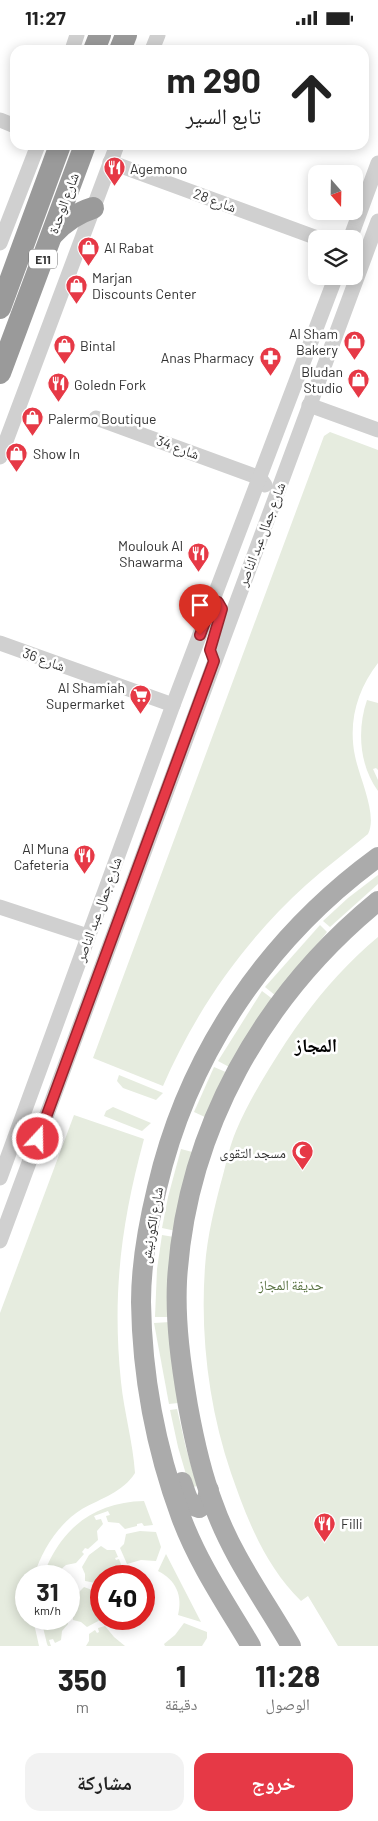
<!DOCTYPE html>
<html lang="ar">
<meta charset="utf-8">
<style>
:root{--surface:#fff;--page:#f2f2f2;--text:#222;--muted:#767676;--accent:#e63946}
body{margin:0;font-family:Barlow,"Noto Naskh Arabic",sans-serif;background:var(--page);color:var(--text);direction:rtl;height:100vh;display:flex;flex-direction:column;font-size:19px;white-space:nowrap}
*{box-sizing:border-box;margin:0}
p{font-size:16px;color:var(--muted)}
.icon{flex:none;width:28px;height:28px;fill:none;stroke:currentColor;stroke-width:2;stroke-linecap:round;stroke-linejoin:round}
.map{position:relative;height:1611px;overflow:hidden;direction:ltr}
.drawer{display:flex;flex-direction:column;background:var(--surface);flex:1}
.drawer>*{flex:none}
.hud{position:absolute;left:10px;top:10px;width:359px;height:105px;border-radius:15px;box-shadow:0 2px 12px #0003;direction:rtl;background:#fff;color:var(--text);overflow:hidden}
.needle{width:32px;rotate:160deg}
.controls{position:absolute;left:308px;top:130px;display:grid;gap:10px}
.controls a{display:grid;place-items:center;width:55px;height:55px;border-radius:10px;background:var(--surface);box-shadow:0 2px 12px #0003;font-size:25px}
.speed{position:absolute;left:15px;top:1530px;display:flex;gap:10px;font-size:25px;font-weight:700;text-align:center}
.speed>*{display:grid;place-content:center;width:65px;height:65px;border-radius:50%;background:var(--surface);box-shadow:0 2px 12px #0003;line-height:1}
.speed small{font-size:12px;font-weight:400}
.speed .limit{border:8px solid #d22;background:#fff;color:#111}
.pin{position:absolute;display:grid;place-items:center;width:42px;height:42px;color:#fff;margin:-51px -21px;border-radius:50% 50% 50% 0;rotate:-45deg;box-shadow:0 0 5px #0007}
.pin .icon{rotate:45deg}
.me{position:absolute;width:55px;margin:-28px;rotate:21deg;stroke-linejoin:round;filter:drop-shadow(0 0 4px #0008)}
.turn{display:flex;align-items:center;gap:18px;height:105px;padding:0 25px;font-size:22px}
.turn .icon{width:65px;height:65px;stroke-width:2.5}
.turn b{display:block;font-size:35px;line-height:42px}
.eta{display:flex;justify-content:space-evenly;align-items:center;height:85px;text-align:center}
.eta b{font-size:30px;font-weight:700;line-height:35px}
.primary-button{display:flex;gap:10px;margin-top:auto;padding:10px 25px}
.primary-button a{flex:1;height:58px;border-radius:15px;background:var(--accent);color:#fff;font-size:20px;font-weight:700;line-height:58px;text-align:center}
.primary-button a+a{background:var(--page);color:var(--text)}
.status{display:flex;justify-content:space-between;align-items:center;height:35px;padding:0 25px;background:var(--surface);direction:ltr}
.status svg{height:14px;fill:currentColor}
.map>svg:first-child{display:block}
.green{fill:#e6ecdf}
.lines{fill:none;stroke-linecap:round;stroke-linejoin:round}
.minor{stroke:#d0d0d0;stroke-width:15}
.major{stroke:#ababab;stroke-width:20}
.highway{stroke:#9a9a9a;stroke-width:22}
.route-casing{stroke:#96252e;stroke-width:12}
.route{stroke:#e63946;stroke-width:9}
.labels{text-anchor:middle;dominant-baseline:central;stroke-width:5;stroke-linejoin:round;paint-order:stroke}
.shield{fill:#fff;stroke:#707070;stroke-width:1}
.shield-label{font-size:12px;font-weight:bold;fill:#333}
.poi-label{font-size:14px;fill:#333;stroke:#fff;text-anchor:start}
.street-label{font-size:14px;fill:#333;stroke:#fff}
.park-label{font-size:14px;fill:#56703f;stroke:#fff}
.district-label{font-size:19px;font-weight:bold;fill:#000;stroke:#fff}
</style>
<div class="status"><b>11:27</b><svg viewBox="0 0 49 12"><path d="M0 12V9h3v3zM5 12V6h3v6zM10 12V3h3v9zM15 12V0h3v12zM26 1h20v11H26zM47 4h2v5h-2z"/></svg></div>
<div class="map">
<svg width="378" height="1611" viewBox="0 0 378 1611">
<rect width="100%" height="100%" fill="#fff"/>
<g class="green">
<path d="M330,397L378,415V628C357,655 348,687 355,721C359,742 378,780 368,799C348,816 326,832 306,850C244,906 196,975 163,1051L93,1023L324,401Z"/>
<path d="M367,665L378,668V735L376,733L373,734L378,745V756C359,730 357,694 367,665Z"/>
<polygon points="378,840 378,849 330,892 323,886 348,863"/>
<polygon points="320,890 327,897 276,961 265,952"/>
<path d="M378,902V1611H338L308,1561L301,1566C265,1531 247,1484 231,1438C209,1373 200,1301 205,1232C207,1202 215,1169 223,1140C227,1125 230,1110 236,1096C249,1065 268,1035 286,1007C312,968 342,932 378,902Z"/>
<polygon points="262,956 274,965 231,1033 218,1026"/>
<polygon points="214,1032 228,1038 207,1083 194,1077"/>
<polygon points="119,1040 163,1058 156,1065 123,1053 117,1046"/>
<polygon points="113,1072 151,1088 142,1096 104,1081 106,1076"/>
<path d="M74,1080L144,1104C121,1189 112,1259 121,1347C124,1377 133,1407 135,1438C123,1457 102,1463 82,1474C58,1489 42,1515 34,1541H26V1584H33L39,1611H0V1278Z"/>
<polygon points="181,1114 196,1118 176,1196 162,1193 168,1162"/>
<polygon points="162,1200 174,1202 170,1282 155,1282 157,1234"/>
<polygon points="170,1287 178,1368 169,1369 154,1288"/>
<polygon points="177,1374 186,1413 197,1451 190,1453 178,1412 170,1375"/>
<path d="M144,1466L153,1490L144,1491L142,1488L137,1489V1491L125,1494L119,1488L108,1487L106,1481L110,1480L108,1476L94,1481L96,1485L101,1484L103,1489L97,1496L98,1505L88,1514L85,1513L82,1517L84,1519L76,1528L66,1530L59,1536L47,1531C66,1489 98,1467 144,1466Z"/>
<polygon points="140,1496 156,1497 161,1512 156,1526 141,1525 127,1529 120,1513 124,1509 126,1499"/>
<polygon points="101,1511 107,1515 115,1515 118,1522 115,1523 116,1525 119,1524 122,1532 110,1541 101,1541 101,1549 85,1546 85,1539 82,1532 89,1520"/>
<path d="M166,1519L201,1587L178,1580C183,1561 176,1545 158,1536Z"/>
<polygon points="84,1552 92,1555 92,1559 94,1555 101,1558 99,1571 102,1584 87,1592 81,1587 73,1585 72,1559 79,1557"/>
<polygon points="41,1584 67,1584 68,1589 62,1596 61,1605 55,1608 53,1604 49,1605 51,1611 48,1611 47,1609"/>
<polygon points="184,1588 207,1597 207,1603 202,1611 165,1611 164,1609 175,1600"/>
<polygon points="105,1591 114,1602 125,1611 86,1611 89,1606 89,1599 95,1595 97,1598 99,1597 98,1593"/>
</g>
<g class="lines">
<g class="minor">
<polyline points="72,15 77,0"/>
<polyline points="152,15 158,0"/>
<polyline points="0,85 15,91"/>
<polyline points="110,127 320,204"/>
<polyline points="350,204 378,128"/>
<polyline points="0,208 38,110"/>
<polyline points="309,370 378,395"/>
<polyline points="96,383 260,443 265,450"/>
<polyline points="0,422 117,110"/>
<polyline points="0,608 173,670"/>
<polyline points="0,872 88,901"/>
<polyline points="0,1143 173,670 336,241"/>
<polyline points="0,1206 378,186"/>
</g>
<g class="major">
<path d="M182,1447C186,1457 187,1470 199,1473L206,1468L209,1455"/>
<path d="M251,1611C226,1569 198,1528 181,1482C156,1414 142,1339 141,1267C141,1229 148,1190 157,1153C188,1019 267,903 378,822"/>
<path d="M291,1611C264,1564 231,1520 213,1468C201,1437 194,1404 188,1371C181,1330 175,1288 177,1246C186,1095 262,961 378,866"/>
</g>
<g class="highway">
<polyline points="94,15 100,0"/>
<polyline points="120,15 126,0"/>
<path d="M53,199C65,186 77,178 93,173"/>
<polyline points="0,273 60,110"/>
<polyline points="0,338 85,110"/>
</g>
</g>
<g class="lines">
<defs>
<polyline id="route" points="38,1104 214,626 210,615 222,574 218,567 213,566 200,600"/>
</defs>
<use href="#route" class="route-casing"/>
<use href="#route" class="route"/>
</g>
<defs>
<symbol id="restaurant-pin" viewBox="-11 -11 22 30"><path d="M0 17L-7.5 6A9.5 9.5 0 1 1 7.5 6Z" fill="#e63946" stroke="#fff"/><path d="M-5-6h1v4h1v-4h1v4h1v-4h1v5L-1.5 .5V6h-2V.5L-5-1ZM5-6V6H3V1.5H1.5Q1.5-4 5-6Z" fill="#fff"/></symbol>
<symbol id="shop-pin" viewBox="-11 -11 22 30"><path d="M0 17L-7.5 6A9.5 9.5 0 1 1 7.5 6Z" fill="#e63946" stroke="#fff"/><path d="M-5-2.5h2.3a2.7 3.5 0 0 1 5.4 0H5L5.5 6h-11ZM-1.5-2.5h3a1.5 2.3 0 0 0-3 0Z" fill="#fff"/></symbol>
<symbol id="pharmacy-pin" viewBox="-11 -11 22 30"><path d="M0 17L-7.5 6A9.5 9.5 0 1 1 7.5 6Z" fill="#e63946" stroke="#fff"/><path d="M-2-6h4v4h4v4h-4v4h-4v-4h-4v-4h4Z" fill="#fff"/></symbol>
<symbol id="supermarket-pin" viewBox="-11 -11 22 30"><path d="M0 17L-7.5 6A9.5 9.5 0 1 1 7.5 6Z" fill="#e63946" stroke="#fff"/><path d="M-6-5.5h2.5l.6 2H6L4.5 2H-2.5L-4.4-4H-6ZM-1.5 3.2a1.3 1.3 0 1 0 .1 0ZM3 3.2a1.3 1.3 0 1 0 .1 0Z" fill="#fff"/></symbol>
<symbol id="mosque-pin" viewBox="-11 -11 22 30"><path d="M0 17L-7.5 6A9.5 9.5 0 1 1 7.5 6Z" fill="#e63946" stroke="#fff"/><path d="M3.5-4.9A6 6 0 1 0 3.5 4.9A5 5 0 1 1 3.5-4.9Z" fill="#fff"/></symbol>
</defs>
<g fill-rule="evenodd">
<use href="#restaurant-pin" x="102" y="120" width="25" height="34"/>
<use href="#shop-pin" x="76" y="200" width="25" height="34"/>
<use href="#shop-pin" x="64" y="238" width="25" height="34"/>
<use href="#shop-pin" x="342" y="294" width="25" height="34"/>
<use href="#shop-pin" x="52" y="298" width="25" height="34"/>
<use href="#pharmacy-pin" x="258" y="310" width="25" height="34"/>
<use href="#shop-pin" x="346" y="332" width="25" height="34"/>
<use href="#restaurant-pin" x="46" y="336" width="25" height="34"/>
<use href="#shop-pin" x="20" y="370" width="25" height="34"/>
<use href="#shop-pin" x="4" y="406" width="25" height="34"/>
<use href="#restaurant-pin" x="186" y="506" width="25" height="34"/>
<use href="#supermarket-pin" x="128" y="648" width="25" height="34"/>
<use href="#restaurant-pin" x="72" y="808" width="25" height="34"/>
<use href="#mosque-pin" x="290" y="1104" width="25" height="34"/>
<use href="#restaurant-pin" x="312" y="1476" width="25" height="34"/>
</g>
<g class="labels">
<rect class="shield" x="29" y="214.5" width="28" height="19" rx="4"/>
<g class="shield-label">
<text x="43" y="224">E11</text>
</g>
<g class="poi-label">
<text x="130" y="133">Agemono</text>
<text x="104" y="212">Al Rabat</text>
<text x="92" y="242">Marjan<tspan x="92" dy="16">Discounts Center</tspan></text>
<text x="338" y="298" text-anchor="end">Al Sham<tspan x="338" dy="16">Bakery</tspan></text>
<text x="80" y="310">Bintal</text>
<text x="254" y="322" text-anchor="end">Anas Pharmacy</text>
<text x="343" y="336" text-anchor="end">Bludan<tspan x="343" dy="16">Studio</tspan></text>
<text x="74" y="349">Goledn Fork</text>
<text x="48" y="383">Palermo Boutique</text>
<text x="33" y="418">Show In</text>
<text x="183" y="510" text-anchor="end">Moulouk Al<tspan x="183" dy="16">Shawarma</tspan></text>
<text x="125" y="652" text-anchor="end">Al Shamiah<tspan x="125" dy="16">Supermarket</tspan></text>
<text x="69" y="813" text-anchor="end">Al Muna<tspan x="69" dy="16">Cafeteria</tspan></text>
<text x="286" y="1117" text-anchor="end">مسجد التقوى</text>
<text x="341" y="1488">Filli</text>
</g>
<g class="street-label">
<text transform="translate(215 165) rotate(20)">شارع 28</text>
<text transform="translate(63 168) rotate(-70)">شارع الوحدة</text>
<text transform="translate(178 412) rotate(20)">شارع 34</text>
<text transform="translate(261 499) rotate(-69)">شارع جمال عبد الناصر</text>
<text transform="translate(44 624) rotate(20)">شارع 36</text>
<text transform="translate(98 874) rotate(-70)">شارع جمال عبد الناصر</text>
<text transform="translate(151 1190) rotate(-80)">شارع الكورنيش</text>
</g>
<g class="park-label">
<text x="291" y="1249">حديقة المجاز</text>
</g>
<g class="district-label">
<text x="316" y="1009">المجاز</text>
</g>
</g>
</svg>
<div class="controls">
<a><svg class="needle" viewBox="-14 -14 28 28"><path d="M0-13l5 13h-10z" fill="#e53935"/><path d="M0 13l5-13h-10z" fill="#767676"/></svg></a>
<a><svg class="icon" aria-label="layers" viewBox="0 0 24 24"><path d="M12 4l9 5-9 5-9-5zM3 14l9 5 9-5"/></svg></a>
</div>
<div class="speed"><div>31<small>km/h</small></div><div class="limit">40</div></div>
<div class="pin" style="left:200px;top:600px;background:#d93025"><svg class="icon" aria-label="arrive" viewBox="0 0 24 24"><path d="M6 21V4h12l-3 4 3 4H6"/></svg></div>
<svg class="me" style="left:38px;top:1104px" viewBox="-20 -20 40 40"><circle r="17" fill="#e63946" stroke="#fff" stroke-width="3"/><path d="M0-11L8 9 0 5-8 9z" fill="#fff"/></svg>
<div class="hud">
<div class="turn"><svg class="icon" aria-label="ahead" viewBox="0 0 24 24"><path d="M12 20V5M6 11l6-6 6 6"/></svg><div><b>290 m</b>تابع السير</div></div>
</div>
</div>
<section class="drawer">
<div class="eta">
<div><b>11:28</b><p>الوصول</p></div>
<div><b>1</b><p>دقيقة</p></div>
<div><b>350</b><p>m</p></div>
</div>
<div class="primary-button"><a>خروج</a><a>مشاركة</a></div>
</section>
